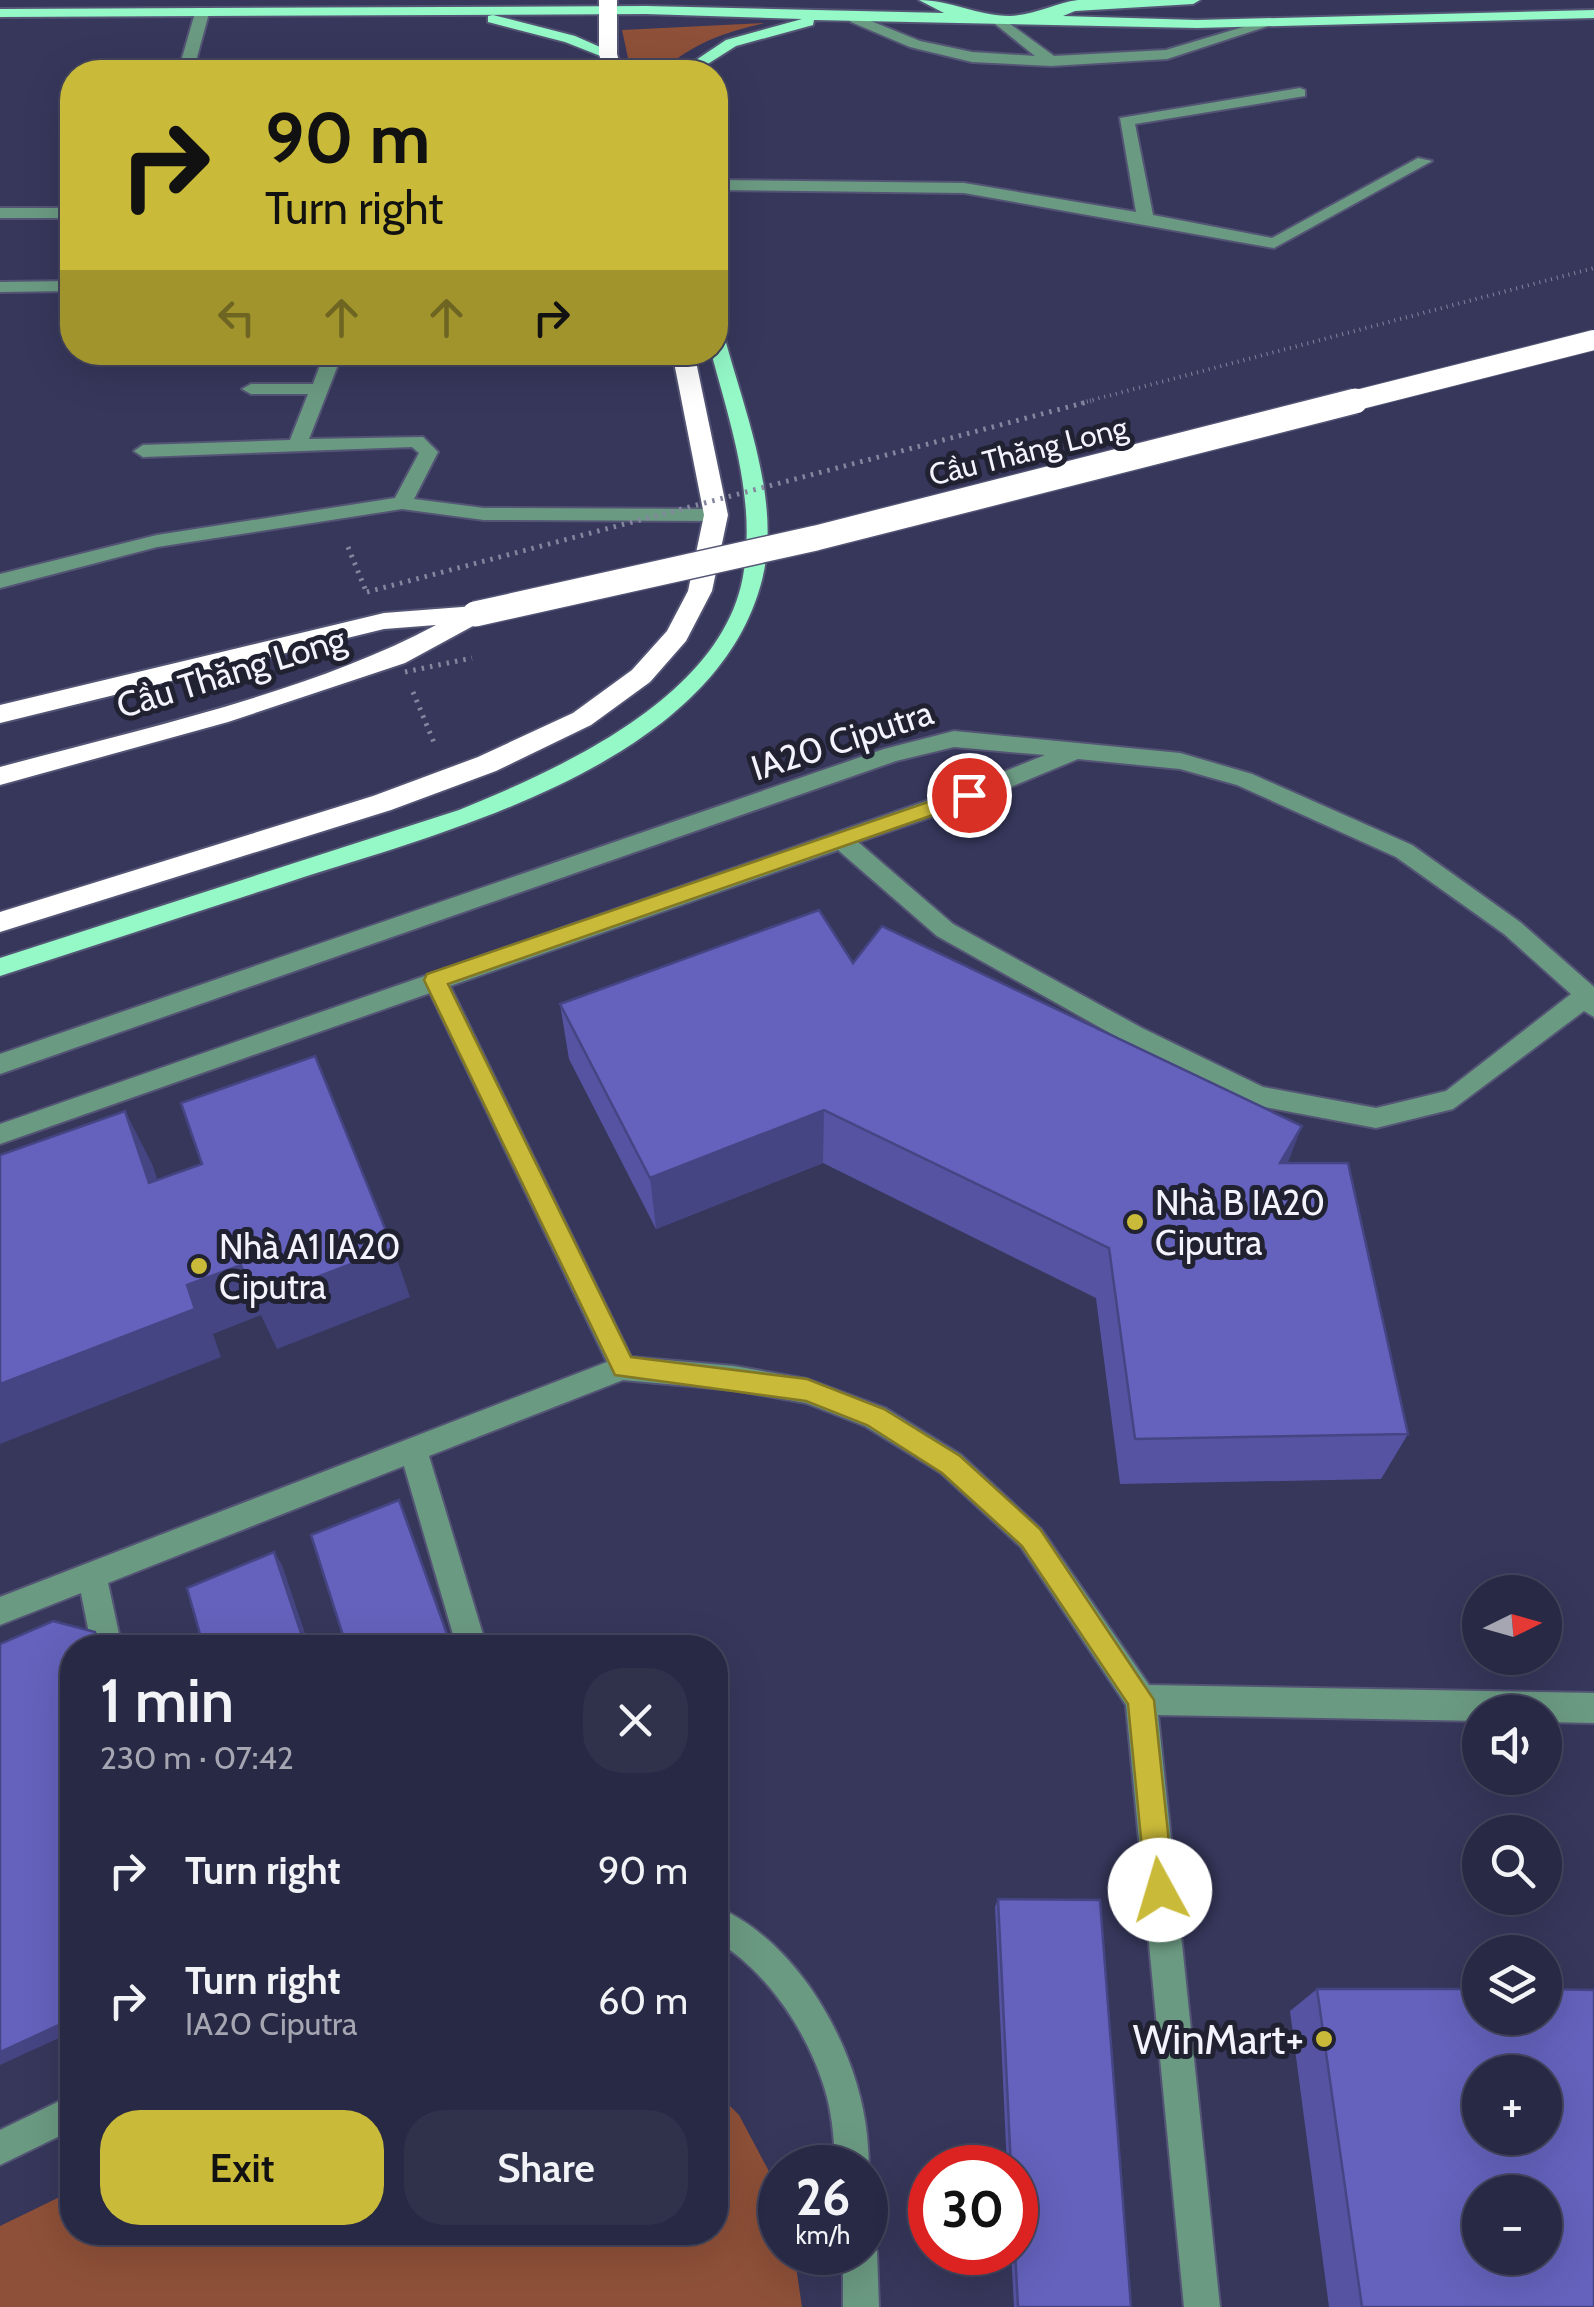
<!DOCTYPE html>
<meta charset="utf-8">
<style>
:root{--surface:#282944;--page:#30314b;--text:#f1f3f6;--muted:#a5a6b2;--line:#44455d;--accent:#caba39}
body{margin:0;font-family:Cabin,sans-serif;background:var(--page);color:var(--text);height:100vh;display:flex;flex-direction:column;font-size:38px;white-space:nowrap}
*{box-sizing:border-box;margin:0}
p{font-size:32px;color:var(--muted)}
.icon{flex:none;width:55px;height:55px;fill:none;stroke:currentColor;stroke-width:2;stroke-linecap:round;stroke-linejoin:round}
.map{position:relative;flex:1;overflow:hidden}
.sheet{position:absolute;left:60px;top:1635px;width:668px;height:610px;display:flex;flex-direction:column;background:var(--surface);border-radius:40px;box-shadow:0 10px 40px #0002,0 0 0 2px var(--line)}
.sheet>*{flex:none}
.banner{position:absolute;left:60px;top:60px;width:668px;height:305px;border-radius:40px;box-shadow:0 10px 40px #0002,0 0 0 2px var(--line);background:#caba39;color:#111;overflow:hidden}
.needle{width:65px;rotate:85deg}
.controls{position:absolute;left:1462px;top:1575px;display:grid;gap:20px}
.controls a{display:grid;place-items:center;width:100px;height:100px;border-radius:50%;background:var(--surface);box-shadow:0 10px 40px #0002,0 0 0 2px var(--line);font-size:50px}
.speed{position:absolute;left:758px;top:2145px;display:flex;gap:20px;font-size:50px;font-weight:700;text-align:center}
.speed>*{display:grid;place-content:center;width:130px;height:130px;border-radius:50%;background:var(--surface);box-shadow:0 10px 40px #0002,0 0 0 2px var(--line);line-height:1}
.speed small{font-size:25px;font-weight:400}
.speed .limit{border:15px solid #d22;background:#fff;color:#111}
.pin{position:absolute;display:grid;place-items:center;width:85px;height:85px;color:#fff;margin:-42px;border:5px solid #fff;border-radius:50%;box-shadow:0 2px 10px #0007}
.me{position:absolute;width:110px;margin:-55px;rotate:354deg;stroke-linejoin:round;filter:drop-shadow(0 0 8px #0008)}
.turn{display:flex;align-items:center;gap:35px;height:210px;padding:0 40px;font-size:45px}
.turn .icon{width:130px;height:130px;stroke-width:2.5}
.turn b{display:block;font-size:70px;line-height:85px}
.lanes{display:flex;align-items:center;height:95px;padding:0 40px;background:#0003;justify-content:center;gap:50px;direction:ltr}
.lanes .off{opacity:.35}
.round{display:grid;place-items:center;flex:none;width:105px;height:105px;border-radius:40px;background:var(--page)}
.summary{display:flex;align-items:center;justify-content:space-between;height:170px;padding:0 40px}
h1{font-size:60px;font-weight:600;line-height:75px}
.primary-button{display:flex;gap:20px;margin-top:auto;padding:20px 40px}
.primary-button a{flex:1;height:115px;border-radius:40px;background:var(--accent);color:#111;font-size:40px;font-weight:600;line-height:115px;text-align:center}
.primary-button a+a{background:var(--page);color:var(--text)}
ul{padding:0;list-style:none}
li{display:flex;align-items:center;gap:30px;height:130px;padding:0 40px}
li div{flex:1}
li b{display:block;font-size:38px}
li em{font-style:normal}
.map>svg:first-child{display:block}
.green{fill:#8e5038}
.lines{fill:none;stroke-linecap:round;stroke-linejoin:round}
.minor-casing{stroke:#545575;stroke-width:4}
.major-casing{stroke:#545575;stroke-width:4}
.highway-casing{stroke:#545575;stroke-width:4}
.path{stroke:#84859e;stroke-width:5;stroke-dasharray:2.5 6;stroke-linecap:butt}
.minor{fill:#6b9a82;fill-rule:evenodd}
.major{fill:#94f8c7;fill-rule:evenodd}
.highway{fill:#fff;fill-rule:evenodd}
.highway-bridge-far1-casing{stroke:#545575;stroke-width:22;stroke-linecap:butt}
.highway-bridge-casing{stroke:#545575;stroke-width:28;stroke-linecap:butt}
.path-bridge-far1{stroke:#84859e;stroke-width:4;stroke-dasharray:1 5;stroke-linecap:butt}
.path-bridge{stroke:#84859e;stroke-width:5;stroke-dasharray:2.5 6;stroke-linecap:butt}
.highway-bridge-far1{stroke:#fff;stroke-width:20}
.highway-bridge{stroke:#fff;stroke-width:25}
.wall{fill:#5654a2}
.shaded-wall{fill:#464584}
.building{fill:#6462bc;stroke:#464584;stroke-width:2.5;fill-rule:evenodd}
.route{fill:#caba39;stroke:#837925;stroke-width:2.5}
.poi-dot{fill:#caba39;stroke:#202131;stroke-width:4}
.labels{text-anchor:middle;dominant-baseline:central;stroke-width:10;stroke-linejoin:round;paint-order:stroke}
.far-street-label{font-size:30px;fill:#f2f3fc;stroke:#202131}
.street-label{font-size:35px;fill:#f2f3fc;stroke:#202131}
.poi-label{font-size:35px;fill:#f2f3fc;stroke:#202131;text-anchor:start}
.near-poi-label{font-size:42px;fill:#f2f3fc;stroke:#202131;text-anchor:end}
</style>
<div class="map">
<svg width="1594" height="2307" viewBox="0 0 1594 2307">
<rect width="100%" height="100%" fill="#36375b"/>
<g class="green">
<path d="M765,23C724,32 692,44 660,72H631L622,30Z"/>
<polygon points="715,2091 739,2115 780,2192 780,2252 794,2253 802,2307 0,2307 0,2226 72,2191 72,2232 715,2232"/>
</g>
<g class="lines">
<defs>
<g id="minor">
<polygon points="202,9 209,13 193,72 178,72 195,13"/>
<polygon points="856,15 920,41 972,52 1035,56 994,23 992,20 999,16 1054,56 1166,50 1270,19 1277,23 1167,59 1051,66 972,62 910,47 851,22 849,19"/>
<polygon points="1300,88 1305,90 1305,96 1135,124 1153,215 1272,238 1418,158 1432,161 1274,248 964,193 715,190 715,180 964,183 1136,212 1120,118"/>
<rect x="0" y="208" width="72" height="10"/>
<polygon points="72,281 72,291 0,292 0,282"/>
<polygon points="325,352 343,352 309,439 423,437 438,452 414,499 484,508 716,509 726,515 716,521 484,520 402,509 157,547 0,588 0,574 157,535 395,498 419,453 412,447 143,457 134,451 143,445 290,440 308,394 251,394 242,389 251,384 313,384"/>
<path d="M954,731L1180,753L1252,774L1412,845L1520,922L1594,987V1017L1584,1011L1453,1109L1376,1128L1259,1106L1126,1042L937,936L838,850L450,986L631,1357L734,1366L807,1379L885,1408L961,1455L1041,1529L1149,1685L1594,1693V1723L1545,1722V1712H1480V1721L1158,1715L1220,2307H1184L1126,1705L1021,1547L941,1473L865,1426L806,1403L734,1390L623,1380L429,1456L487,1648H457L404,1466L108,1583L122,1648H92L81,1593L0,1625V1597L607,1362L430,993L0,1144V1124L961,789L1045,755L954,747L896,761L0,1074V1054L884,749ZM1078,759L1180,769L1237,785L1396,857L1504,934L1571,994L1446,1091L1376,1108L1263,1087L1142,1028L953,924L858,842L977,801Z"/>
<path d="M715,1906C799,1941 858,2048 867,2135C868,2151 871,2165 865,2180V2168H836C834,2144 833,2120 827,2097C811,2037 769,1972 715,1940Z"/>
<polygon points="72,2095 72,2130 0,2165 0,2130"/>
<polygon points="865,2237 872,2240 877,2252 879,2307 843,2307 843,2252 865,2252"/>
</g>
<g id="major">
<path d="M919,0C950,0 978,16 1010,16C1035,15 1055,3 1078,0C1113,0 1161,0 1200,0L1193,4L1075,11L1063,16L1197,20L1594,10V18L1197,28L814,20L813,25L736,46L695,72H678L726,40L802,19L646,14L0,17V9L646,6L944,13Z"/>
<polygon points="493,15 575,36 616,54 603,57 565,42 488,22 488,16"/>
<path d="M715,330L724,335C744,411 782,501 762,580C715,765 446,831 289,882C193,913 96,945 0,976V958L459,810C562,768 727,695 744,570C755,495 730,423 711,352H715Z"/>
</g>
<g id="highway">
<polygon points="599,0 617,0 617,54 622,72 604,72 599,54"/>
<polygon points="672,352 694,352 728,515 712,591 686,641 650,682 591,725 496,771 391,810 0,932 0,912 373,796 478,757 573,713 632,670 667,631 688,591 704,515"/>
<path d="M475,606L487,614L484,620L405,663L228,722L0,785V767C140,729 309,693 436,625L384,629L0,723V705L384,613Z"/>
</g>
</defs>
<use href="#minor" class="minor-casing"/>
<use href="#major" class="major-casing"/>
<use href="#highway" class="highway-casing"/>
<g class="path">
<polyline points="348,547 366,591"/>
<polyline points="413,692 435,745"/>
</g>
<use href="#minor" class="minor"/>
<use href="#major" class="major"/>
<use href="#highway" class="highway"/>
<defs>
<polyline id="highway-bridge-far1" points="1345,403 1594,340"/>
<polyline id="highway-bridge" points="475,614 816,538 1355,401"/>
</defs>
<use href="#highway-bridge-far1" class="highway-bridge-far1-casing"/>
<use href="#highway-bridge" class="highway-bridge-casing"/>
<polyline class="path-bridge-far1" points="1081,403 1594,268"/>
<g class="path-bridge">
<polyline points="367,592 1091,401"/>
<polyline points="405,672 472,658"/>
</g>
<use href="#highway-bridge-far1" class="highway-bridge-far1"/>
<use href="#highway-bridge" class="highway-bridge"/>
</g>
<g class="wall">
<polygon points="853,963 1288,1163 1408,1434 1381,1479 1120,1484 1096,1298 823,1163 656,1229 569,1059 560,1004"/>
<polygon points="998,1899 1131,2307 1014,2307 1011,2252 1015,2252 1015,2168 1007,2168 995,1907"/>
<polygon points="1317,1989 1594,2307 1329,2307 1290,2011"/>
</g>
<g class="shaded-wall">
<polygon points="824,1110 823,1163 656,1229 650,1178"/>
<polygon points="125,1111 152,1164 176,1234 149,1183"/>
<polygon points="1302,1126 1282,1178 1280,1163"/>
<polygon points="393,1248 410,1297 277,1349 261,1315 213,1334 221,1357 0,1444 0,1384 187,1285 241,1265"/>
<polygon points="399,1500 405,1513 453,1648 452,1648"/>
<polygon points="274,1552 282,1565 310,1648 306,1648"/>
<polygon points="95,1632 106,1644 107,1648 100,1648"/>
<polygon points="72,2019 72,2032 0,2065 0,2052"/>
</g>
<g class="building">
<polygon points="819,910 853,963 882,926 1302,1126 1280,1163 1348,1163 1408,1434 1135,1439 1109,1248 824,1110 650,1178 560,1004"/>
<polygon points="315,1056 393,1248 254,1301 241,1265 187,1285 195,1309 0,1384 0,1155 125,1111 149,1183 202,1164 181,1103"/>
<polygon points="399,1500 452,1648 347,1648 311,1535"/>
<polygon points="274,1552 306,1648 204,1648 187,1588"/>
<polygon points="53,1621 95,1632 100,1648 72,1648 72,2019 0,2052 0,1644"/>
<polygon points="998,1899 1100,1900 1131,2307 1018,2307 1015,2250 1015,2168 1011,2168"/>
<path d="M1317,1989H1480V2018H1545V1989L1594,1990V2307H1362ZM1480,2072H1545V2138H1480ZM1480,2192H1545V2258H1480Z"/>
</g>
<polygon class="route" points="969,788 976,790 976,800 448,984 631,1357 807,1379 884,1409 960,1456 1040,1529 1154,1700 1174,1890 1170,1900 1160,1904 1150,1900 1146,1890 1128,1704 1022,1546 942,1473 867,1425 806,1401 615,1375 424,980 427,974"/>
<g class="poi-dot">
<circle cx="1135" cy="1222" r="10"/>
<circle cx="199" cy="1266" r="10"/>
<circle cx="1324" cy="2039" r="10"/>
</g>
<g class="labels">
<g class="far-street-label">
<text transform="translate(1028 451) rotate(-14)">Cầu Thăng Long</text>
</g>
<g class="street-label">
<text transform="translate(231 672) rotate(-17)">Cầu Thăng Long</text>
<text transform="translate(842 740) rotate(-18)">IA20 Ciputra</text>
</g>
<g class="poi-label">
<text x="1155" y="1202">Nhà B IA20<tspan x="1155" dy="40">Ciputra</tspan></text>
<text x="219" y="1246">Nhà A1 IA20<tspan x="219" dy="40">Ciputra</tspan></text>
</g>
<g class="near-poi-label">
<text x="1304" y="2039">WinMart+</text>
</g>
</g>
</svg>
<div class="controls">
<a><svg class="needle" viewBox="-14 -14 28 28"><path d="M0-13l5 13h-10z" fill="#e53935"/><path d="M0 13l5-13h-10z" fill="#a5a6b2"/></svg></a>
<a><svg class="icon" aria-label="sound" viewBox="0 0 24 24"><path d="M4 9h4l5-4v14l-5-4H4zM17 9q2 3 0 6"/></svg></a>
<a><svg class="icon" aria-label="search" viewBox="0 0 24 24"><circle cx="10" cy="10" r="6"/><path d="M15 15l6 6"/></svg></a>
<a><svg class="icon" aria-label="layers" viewBox="0 0 24 24"><path d="M12 4l9 5-9 5-9-5zM3 14l9 5 9-5"/></svg></a>
<a>+</a>
<a>−</a>
</div>
<div class="speed"><div>26<small>km/h</small></div><div class="limit">30</div></div>
<div class="pin" style="left:969px;top:795px;background:#d93025"><svg class="icon" aria-label="arrive" viewBox="0 0 24 24"><path d="M6 21V4h12l-3 4 3 4H6"/></svg></div>
<svg class="me" style="left:1160px;top:1890px" viewBox="-20 -20 40 40"><circle r="19" fill="#fff"/><path d="M0-13L10 11 0 6-10 11z" fill="#caba39"/></svg>
<div class="banner">
<div class="turn"><svg class="icon" aria-label="right" viewBox="0 0 24 24"><path d="M7 20v-9h11M14 6l5 5-5 5"/></svg><div><b>90 m</b>Turn right</div></div>
<div class="lanes"><svg class="icon off" aria-label="left" viewBox="0 0 24 24"><path d="M17 20v-9H6M10 6l-5 5 5 5"/></svg><svg class="icon off" aria-label="ahead" viewBox="0 0 24 24"><path d="M12 20V5M6 11l6-6 6 6"/></svg><svg class="icon off" aria-label="ahead" viewBox="0 0 24 24"><path d="M12 20V5M6 11l6-6 6 6"/></svg><svg class="icon" aria-label="right" viewBox="0 0 24 24"><path d="M7 20v-9h11M14 6l5 5-5 5"/></svg></div>
</div>
<section class="sheet">
<div class="summary"><div><h1>1 min</h1><p>230 m · 07:42</p></div><a class="round"><svg class="icon" aria-label="close" viewBox="0 0 24 24"><path d="M6 6l12 12M18 6L6 18"/></svg></a></div>
<ul>
<li><svg class="icon" aria-label="right" viewBox="0 0 24 24"><path d="M7 20v-9h11M14 6l5 5-5 5"/></svg><div><b>Turn right</b></div><em>90 m</em></li>
<li><svg class="icon" aria-label="right" viewBox="0 0 24 24"><path d="M7 20v-9h11M14 6l5 5-5 5"/></svg><div><b>Turn right</b><p>IA20 Ciputra</p></div><em>60 m</em></li>
</ul>
<div class="primary-button"><a>Exit</a><a>Share</a></div>
</section>
</div>
